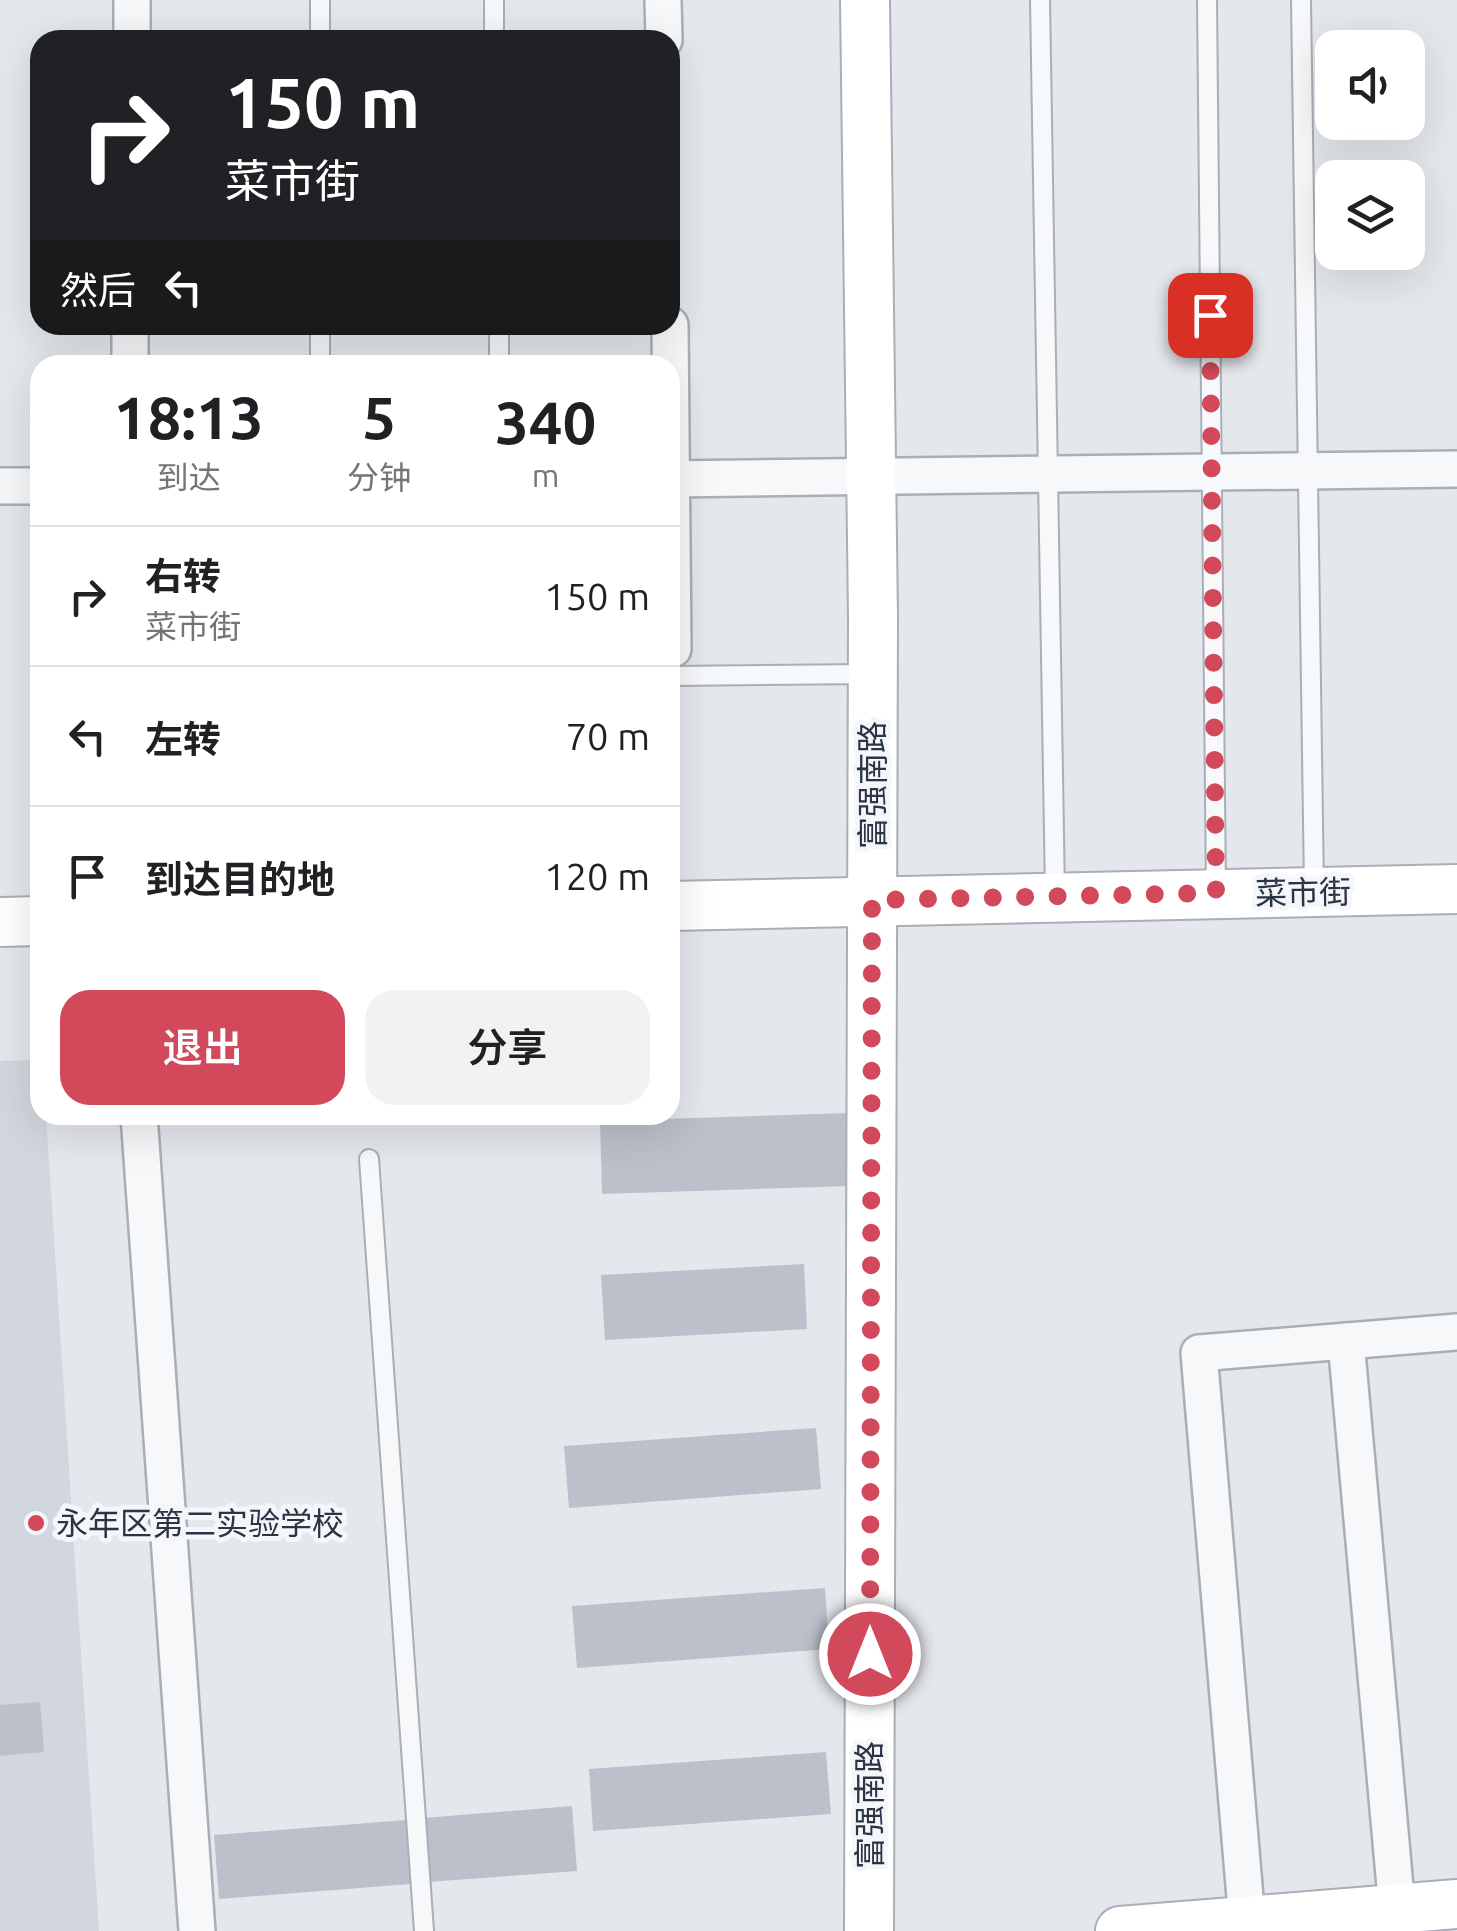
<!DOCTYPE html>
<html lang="zh">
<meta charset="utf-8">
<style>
:root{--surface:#fff;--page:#f2f2f2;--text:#202124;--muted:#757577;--line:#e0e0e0;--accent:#d1495b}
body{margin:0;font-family:Ubuntu,"Noto Sans SC",sans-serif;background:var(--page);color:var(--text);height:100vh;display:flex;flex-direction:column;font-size:38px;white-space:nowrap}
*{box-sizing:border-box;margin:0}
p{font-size:32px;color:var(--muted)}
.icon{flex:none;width:55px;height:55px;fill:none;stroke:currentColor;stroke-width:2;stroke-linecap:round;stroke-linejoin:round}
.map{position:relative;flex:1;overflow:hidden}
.drawer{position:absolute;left:30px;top:355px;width:650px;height:770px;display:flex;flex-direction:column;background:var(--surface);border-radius:30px;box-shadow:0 10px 40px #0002}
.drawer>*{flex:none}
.top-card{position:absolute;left:30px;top:30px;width:650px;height:305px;border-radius:30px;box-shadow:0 10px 40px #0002;background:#202124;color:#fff;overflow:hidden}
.buttons{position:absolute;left:1315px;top:30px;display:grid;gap:20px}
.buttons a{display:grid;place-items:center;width:110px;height:110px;border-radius:20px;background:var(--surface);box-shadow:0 10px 40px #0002;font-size:50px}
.pin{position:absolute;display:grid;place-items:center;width:85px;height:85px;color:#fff;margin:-42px;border-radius:20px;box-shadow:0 5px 15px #0006}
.me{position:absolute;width:110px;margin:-55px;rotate:0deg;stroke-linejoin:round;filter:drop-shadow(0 0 8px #0008)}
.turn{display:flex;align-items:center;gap:35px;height:210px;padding:0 30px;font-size:45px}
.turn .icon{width:130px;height:130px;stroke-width:2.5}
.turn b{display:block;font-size:70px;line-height:85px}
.then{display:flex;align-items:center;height:95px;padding:0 30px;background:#0003;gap:20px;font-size:38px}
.eta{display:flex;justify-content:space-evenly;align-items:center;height:170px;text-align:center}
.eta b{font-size:60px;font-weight:600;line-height:70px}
.primary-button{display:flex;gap:20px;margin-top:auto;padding:20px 30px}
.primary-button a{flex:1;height:115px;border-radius:30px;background:var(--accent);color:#fff;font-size:40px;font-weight:600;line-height:115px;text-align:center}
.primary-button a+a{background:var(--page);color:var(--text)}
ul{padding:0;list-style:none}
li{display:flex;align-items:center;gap:30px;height:140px;padding:0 30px;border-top:2px solid var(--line)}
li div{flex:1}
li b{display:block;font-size:38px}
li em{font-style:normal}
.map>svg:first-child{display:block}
.built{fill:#d2d6de}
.building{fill:#bbc0ca}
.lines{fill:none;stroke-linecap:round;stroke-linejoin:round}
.lane-casing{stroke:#a9aeb7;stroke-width:22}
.street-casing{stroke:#a9aeb7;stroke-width:40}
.secondary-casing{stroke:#a9aeb7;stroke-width:52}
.lane{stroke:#f7f8fa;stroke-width:18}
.street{stroke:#f7f8fa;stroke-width:35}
.secondary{stroke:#fff;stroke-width:48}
.route{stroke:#d1495b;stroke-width:18;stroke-dasharray:0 32.4}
.poi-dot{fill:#d1495b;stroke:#f4f6f9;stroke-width:4}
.labels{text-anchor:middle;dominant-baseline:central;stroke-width:10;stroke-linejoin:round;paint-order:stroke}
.street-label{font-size:32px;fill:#2b3445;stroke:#f4f6f9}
.poi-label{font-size:32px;fill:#2b3445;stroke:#f4f6f9;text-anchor:start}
</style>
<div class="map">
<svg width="1457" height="1931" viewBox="0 0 1457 1931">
<rect width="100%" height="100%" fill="#e4e7ec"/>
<polygon class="built" points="40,1060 40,1115 46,1115 99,1931 0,1931 0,1061"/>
<g class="building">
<polygon points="849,1113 851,1186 602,1194 600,1121"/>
<polygon points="804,1264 807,1329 605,1340 601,1275"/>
<polygon points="816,1428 821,1489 569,1508 564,1446"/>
<polygon points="825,1588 829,1649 577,1668 572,1606"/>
<polygon points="40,1702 44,1752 0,1756 0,1705"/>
<polygon points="826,1752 831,1814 593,1831 589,1769"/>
<polygon points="572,1806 577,1871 428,1882 423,1818"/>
<polygon points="406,1820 411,1884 219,1899 214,1835"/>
</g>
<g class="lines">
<defs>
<g id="lane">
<polyline points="494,0 494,40"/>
<polyline points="1040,0 1055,894"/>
<polyline points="1207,0 1216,893"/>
<polyline points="1301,0 1314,889"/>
<polyline points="320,40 320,0"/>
<polyline points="499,325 499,365"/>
<polyline points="320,365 320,325"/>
<polyline points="670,676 869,674"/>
<polyline points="369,1159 424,1931"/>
</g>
<g id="street">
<polyline points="663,0 664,40"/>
<polyline points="132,40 132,0"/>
<polyline points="670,325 673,649"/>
<polyline points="130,365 130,325"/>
<polyline points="670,479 1457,469"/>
<polyline points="0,486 40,486"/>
<polyline points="139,1115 197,1931"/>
<polyline points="1346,1341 1397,1909"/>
<polyline points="1247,1921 1199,1353 1457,1332"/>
</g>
<g id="secondary">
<polyline points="865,0 873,617 869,1931"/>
<polyline points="670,906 1457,889"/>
<polyline points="0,922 40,921"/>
<polyline points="1120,1931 1457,1904"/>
</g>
</defs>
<use href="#lane" class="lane-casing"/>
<use href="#street" class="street-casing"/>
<use href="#secondary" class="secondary-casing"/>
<use href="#lane" class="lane"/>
<use href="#street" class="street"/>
<use href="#secondary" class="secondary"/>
</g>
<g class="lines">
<polyline class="route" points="870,1654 872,900 1216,893 1210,315"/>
</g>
<circle class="poi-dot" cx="36" cy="1523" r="10"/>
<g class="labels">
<g class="street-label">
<text transform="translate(872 785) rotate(-90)">富强南路</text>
<text transform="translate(1303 892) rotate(-1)">菜市街</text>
<text transform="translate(869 1805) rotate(-90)">富强南路</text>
</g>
<g class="poi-label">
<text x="56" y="1523">永年区第二实验学校</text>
</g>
</g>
</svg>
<div class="buttons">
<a><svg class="icon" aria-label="sound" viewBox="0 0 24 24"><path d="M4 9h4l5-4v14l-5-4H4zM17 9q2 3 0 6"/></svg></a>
<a><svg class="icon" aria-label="layers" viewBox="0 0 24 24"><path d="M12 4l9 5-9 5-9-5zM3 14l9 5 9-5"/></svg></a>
</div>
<div class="pin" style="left:1210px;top:315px;background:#d93025"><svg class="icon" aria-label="arrive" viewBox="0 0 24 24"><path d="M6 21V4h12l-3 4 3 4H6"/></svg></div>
<svg class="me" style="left:870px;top:1654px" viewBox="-20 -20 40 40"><circle r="17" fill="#d1495b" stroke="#fff" stroke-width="3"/><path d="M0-11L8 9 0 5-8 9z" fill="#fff"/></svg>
<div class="top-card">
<div class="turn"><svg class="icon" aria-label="right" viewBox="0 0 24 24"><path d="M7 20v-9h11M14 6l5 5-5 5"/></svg><div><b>150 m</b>菜市街</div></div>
<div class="then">然后<svg class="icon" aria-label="left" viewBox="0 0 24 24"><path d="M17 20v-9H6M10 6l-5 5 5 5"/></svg></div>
</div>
<section class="drawer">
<div class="eta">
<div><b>18:13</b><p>到达</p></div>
<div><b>5</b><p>分钟</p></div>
<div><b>340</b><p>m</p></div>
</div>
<ul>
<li><svg class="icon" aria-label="right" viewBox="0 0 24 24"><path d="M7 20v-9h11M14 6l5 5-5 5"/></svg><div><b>右转</b><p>菜市街</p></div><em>150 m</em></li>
<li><svg class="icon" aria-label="left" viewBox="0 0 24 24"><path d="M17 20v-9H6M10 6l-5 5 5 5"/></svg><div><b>左转</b></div><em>70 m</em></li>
<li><svg class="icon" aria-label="arrive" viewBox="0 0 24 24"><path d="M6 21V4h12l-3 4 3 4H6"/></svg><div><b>到达目的地</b></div><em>120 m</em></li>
</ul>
<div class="primary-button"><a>退出</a><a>分享</a></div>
</section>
</div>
